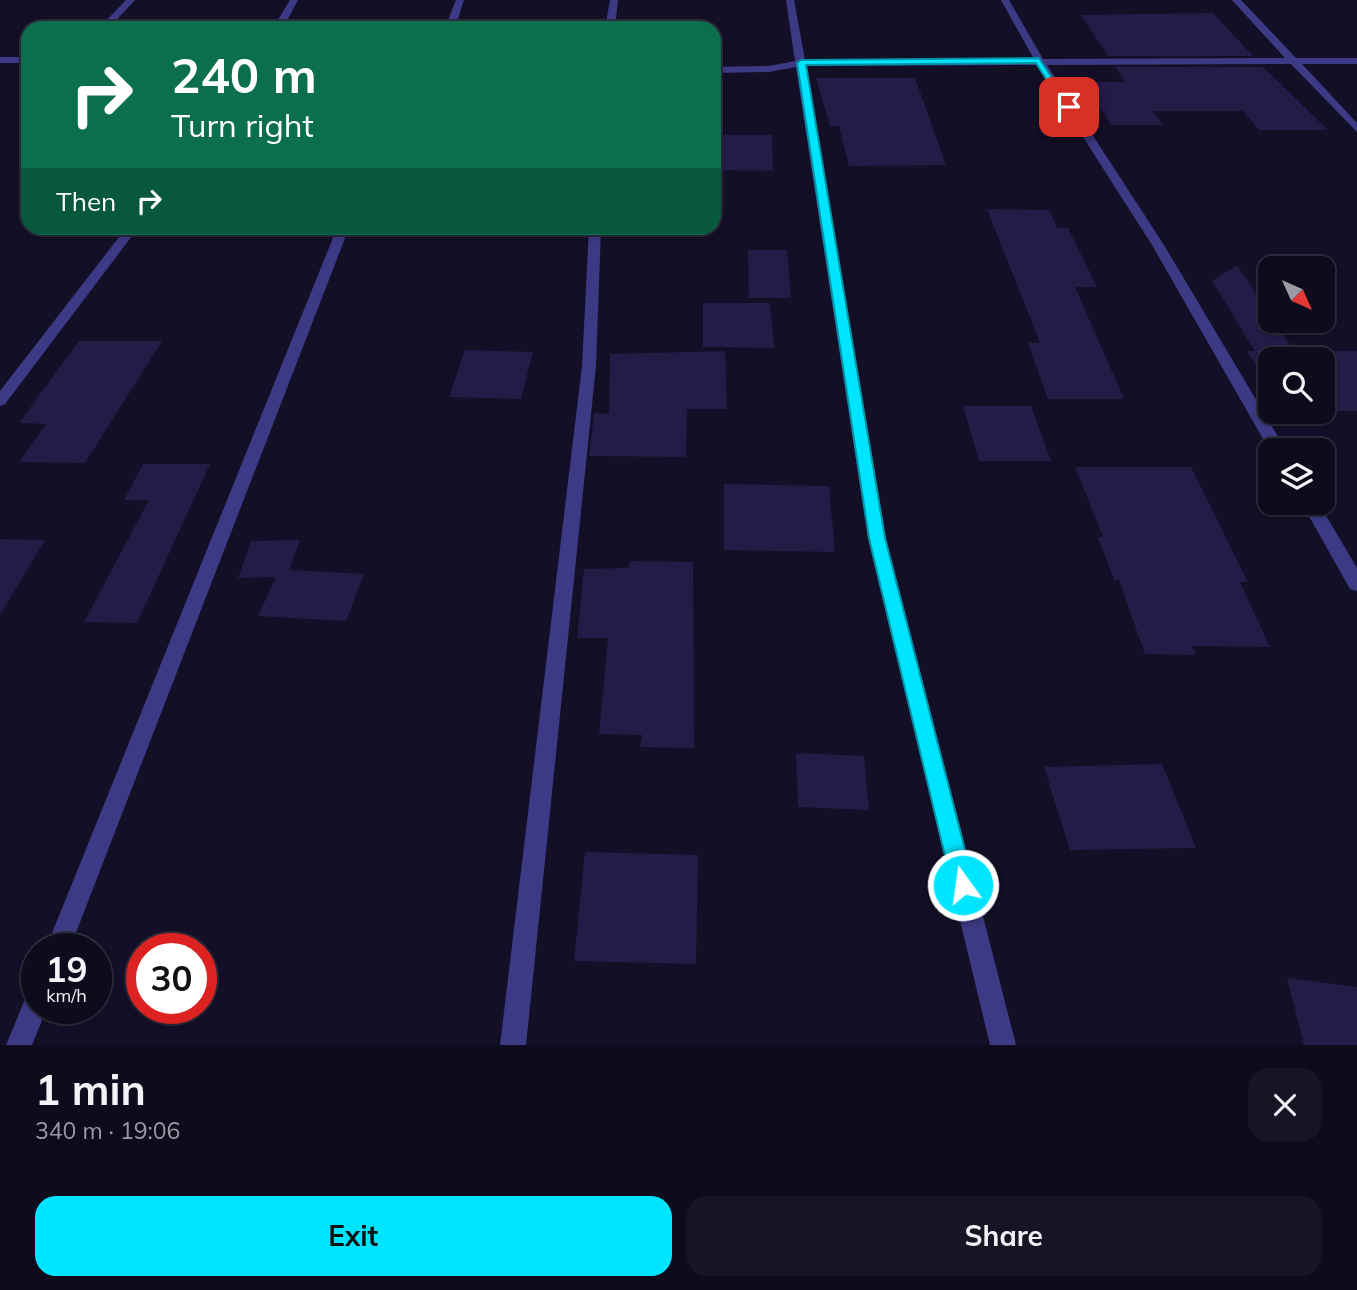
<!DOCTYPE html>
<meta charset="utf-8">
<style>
:root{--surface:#0e0b1c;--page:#171425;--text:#f1f3f6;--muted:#9b9ba3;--line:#2e2b3b;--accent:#00e5ff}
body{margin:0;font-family:Mulish,sans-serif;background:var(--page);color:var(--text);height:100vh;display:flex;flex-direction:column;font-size:26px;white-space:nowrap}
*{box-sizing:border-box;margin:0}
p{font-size:23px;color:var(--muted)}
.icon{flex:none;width:38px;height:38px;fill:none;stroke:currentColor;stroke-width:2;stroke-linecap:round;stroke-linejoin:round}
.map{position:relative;height:1045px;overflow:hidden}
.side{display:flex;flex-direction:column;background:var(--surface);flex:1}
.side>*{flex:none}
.top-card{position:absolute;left:21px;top:21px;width:700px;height:214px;border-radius:21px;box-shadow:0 2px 5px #0004,0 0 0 2px var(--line);background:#0b6e4f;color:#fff;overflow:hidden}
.needle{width:46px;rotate:135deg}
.buttons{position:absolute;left:1258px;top:256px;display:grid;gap:14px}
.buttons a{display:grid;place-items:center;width:77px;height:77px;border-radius:14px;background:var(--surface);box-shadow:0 2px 5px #0004,0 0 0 2px var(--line);font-size:35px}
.speed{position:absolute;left:21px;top:933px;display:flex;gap:14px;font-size:35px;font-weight:700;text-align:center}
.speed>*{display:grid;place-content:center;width:91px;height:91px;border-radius:50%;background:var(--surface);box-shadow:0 2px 5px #0004,0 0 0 2px var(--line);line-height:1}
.speed small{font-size:18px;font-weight:400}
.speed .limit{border:10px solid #d22;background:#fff;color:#111}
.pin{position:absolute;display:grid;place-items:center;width:60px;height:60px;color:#fff;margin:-30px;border-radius:14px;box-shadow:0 4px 10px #0006}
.me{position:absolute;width:77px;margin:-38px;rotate:346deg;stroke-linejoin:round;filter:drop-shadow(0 0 5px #0008)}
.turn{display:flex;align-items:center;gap:24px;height:147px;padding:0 35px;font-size:32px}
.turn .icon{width:91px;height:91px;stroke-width:2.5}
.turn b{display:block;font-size:49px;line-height:60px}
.then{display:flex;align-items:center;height:66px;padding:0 35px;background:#0003;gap:14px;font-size:26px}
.round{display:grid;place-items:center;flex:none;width:74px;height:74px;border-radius:21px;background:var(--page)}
.headline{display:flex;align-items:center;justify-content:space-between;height:119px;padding:0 35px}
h1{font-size:42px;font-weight:700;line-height:52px}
.primary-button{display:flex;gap:14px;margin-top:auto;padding:14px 35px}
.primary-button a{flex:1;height:80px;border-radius:21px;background:var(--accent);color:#111;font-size:28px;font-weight:700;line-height:80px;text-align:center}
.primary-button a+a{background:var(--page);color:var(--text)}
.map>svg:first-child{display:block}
.building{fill:#241b47}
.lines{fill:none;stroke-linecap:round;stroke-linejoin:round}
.minor{fill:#3d3a85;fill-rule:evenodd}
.route{fill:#00e5ff;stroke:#0095a6;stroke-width:2}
</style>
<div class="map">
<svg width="1357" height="1045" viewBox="0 0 1357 1045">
<rect width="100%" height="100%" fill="#130f26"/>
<g class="building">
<polygon points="1213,13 1253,56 1108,56 1081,15"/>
<polygon points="1115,67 1263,67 1328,130 1259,130 1243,111 1153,111 1163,125 1111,125 1085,82 1125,82"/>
<polygon points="816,78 915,78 946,165 849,166 839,126 830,126"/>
<polygon points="714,135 772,135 773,171 714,170"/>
<polygon points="987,209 1049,210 1057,228 1068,228 1097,287 1075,287 1124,399 1048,399 1028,343 1040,343"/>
<polygon points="748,250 787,250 791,298 749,298"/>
<polygon points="1237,265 1294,351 1357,351 1357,411 1323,411 1323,359 1270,359 1270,388 1247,351 1255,351 1212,281"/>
<polygon points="703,303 770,303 774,348 703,347"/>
<polygon points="79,341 162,341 85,463 19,462 46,424 19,423"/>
<polygon points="465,350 533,352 521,399 449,397"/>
<polygon points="725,351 727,409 687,409 686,457 589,456 594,413 609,414 610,354"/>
<polygon points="963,406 1031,406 1051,461 979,461"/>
<polygon points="143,464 210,464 137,623 84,622 149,500 124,500"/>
<polygon points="1075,467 1191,467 1248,582 1240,582 1270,647 1192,646 1196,655 1145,654 1119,580 1114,580 1098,537 1103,537"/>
<polygon points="724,484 829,486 835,552 724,550"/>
<polygon points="0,539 45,540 0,615"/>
<polygon points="300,540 289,570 364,574 346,621 258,616 276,577 238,578 251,541"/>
<polygon points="629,561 693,562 694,748 640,747 642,735 599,734 608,638 577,638 584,569 629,568"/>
<polygon points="796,753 864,756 869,810 798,807"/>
<polygon points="1162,764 1196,848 1070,850 1044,767"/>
<polygon points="585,852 698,855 696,964 574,961"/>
<polygon points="1287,978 1357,987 1357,1045 1304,1045"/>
</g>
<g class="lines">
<g class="minor">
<polygon points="126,0 135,0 109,28 99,28"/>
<polygon points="290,0 298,0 283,28 273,28"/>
<polygon points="456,0 464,0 455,28 445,28"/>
<polygon points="610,0 618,0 615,28 605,28"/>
<polygon points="786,0 794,0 805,60 1034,59 1001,0 1009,0 1043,59 1285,58 1232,0 1241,0 1296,58 1357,58 1357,64 1302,64 1357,123 1357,132 1291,64 1047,65 1164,245 1286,450 1270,451 1152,245 1037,65 806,66 886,538 1016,1045 990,1045 868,538 796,67 769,72 714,73 714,67 769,66 795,61"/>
<rect x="0" y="57" width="28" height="6"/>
<polygon points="126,228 138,228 5,404 0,406 0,391"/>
<polygon points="337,228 349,228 70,948 46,948"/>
<polygon points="589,228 601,228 596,366 526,1045 500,1045 582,366"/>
<polygon points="1301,502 1318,502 1357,568 1357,591 1350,589"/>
<polygon points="37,988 37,1008 47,1008 32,1045 6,1045 28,992"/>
</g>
</g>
<polygon class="route" points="1039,58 1072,109 1065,109 1036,63 806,65 885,538 974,885 971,892 963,895 955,892 952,885 869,538 797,63 801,60"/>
</svg>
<div class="buttons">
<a><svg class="needle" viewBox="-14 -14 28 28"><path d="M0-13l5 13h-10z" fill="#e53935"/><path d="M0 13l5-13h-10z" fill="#9b9ba3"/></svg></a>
<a><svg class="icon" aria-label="search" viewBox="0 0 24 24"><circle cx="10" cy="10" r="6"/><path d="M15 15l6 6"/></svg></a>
<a><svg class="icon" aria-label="layers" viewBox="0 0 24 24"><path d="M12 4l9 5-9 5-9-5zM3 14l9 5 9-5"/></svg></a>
</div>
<div class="speed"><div>19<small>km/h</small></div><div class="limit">30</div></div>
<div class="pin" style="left:1069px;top:107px;background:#d93025"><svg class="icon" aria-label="arrive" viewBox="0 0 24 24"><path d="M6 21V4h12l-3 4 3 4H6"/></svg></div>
<svg class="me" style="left:963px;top:885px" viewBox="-20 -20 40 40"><circle r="17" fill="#00e5ff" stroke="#fff" stroke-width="3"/><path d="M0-11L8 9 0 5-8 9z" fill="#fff"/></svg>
<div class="top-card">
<div class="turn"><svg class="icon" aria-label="right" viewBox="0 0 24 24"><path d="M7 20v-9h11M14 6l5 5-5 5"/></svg><div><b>240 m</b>Turn right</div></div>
<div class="then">Then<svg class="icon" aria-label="right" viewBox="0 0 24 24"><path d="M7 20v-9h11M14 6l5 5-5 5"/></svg></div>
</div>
</div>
<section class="side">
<div class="headline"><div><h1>1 min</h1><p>340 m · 19:06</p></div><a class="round"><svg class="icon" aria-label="close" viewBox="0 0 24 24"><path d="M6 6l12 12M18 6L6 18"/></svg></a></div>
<div class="primary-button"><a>Exit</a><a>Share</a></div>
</section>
